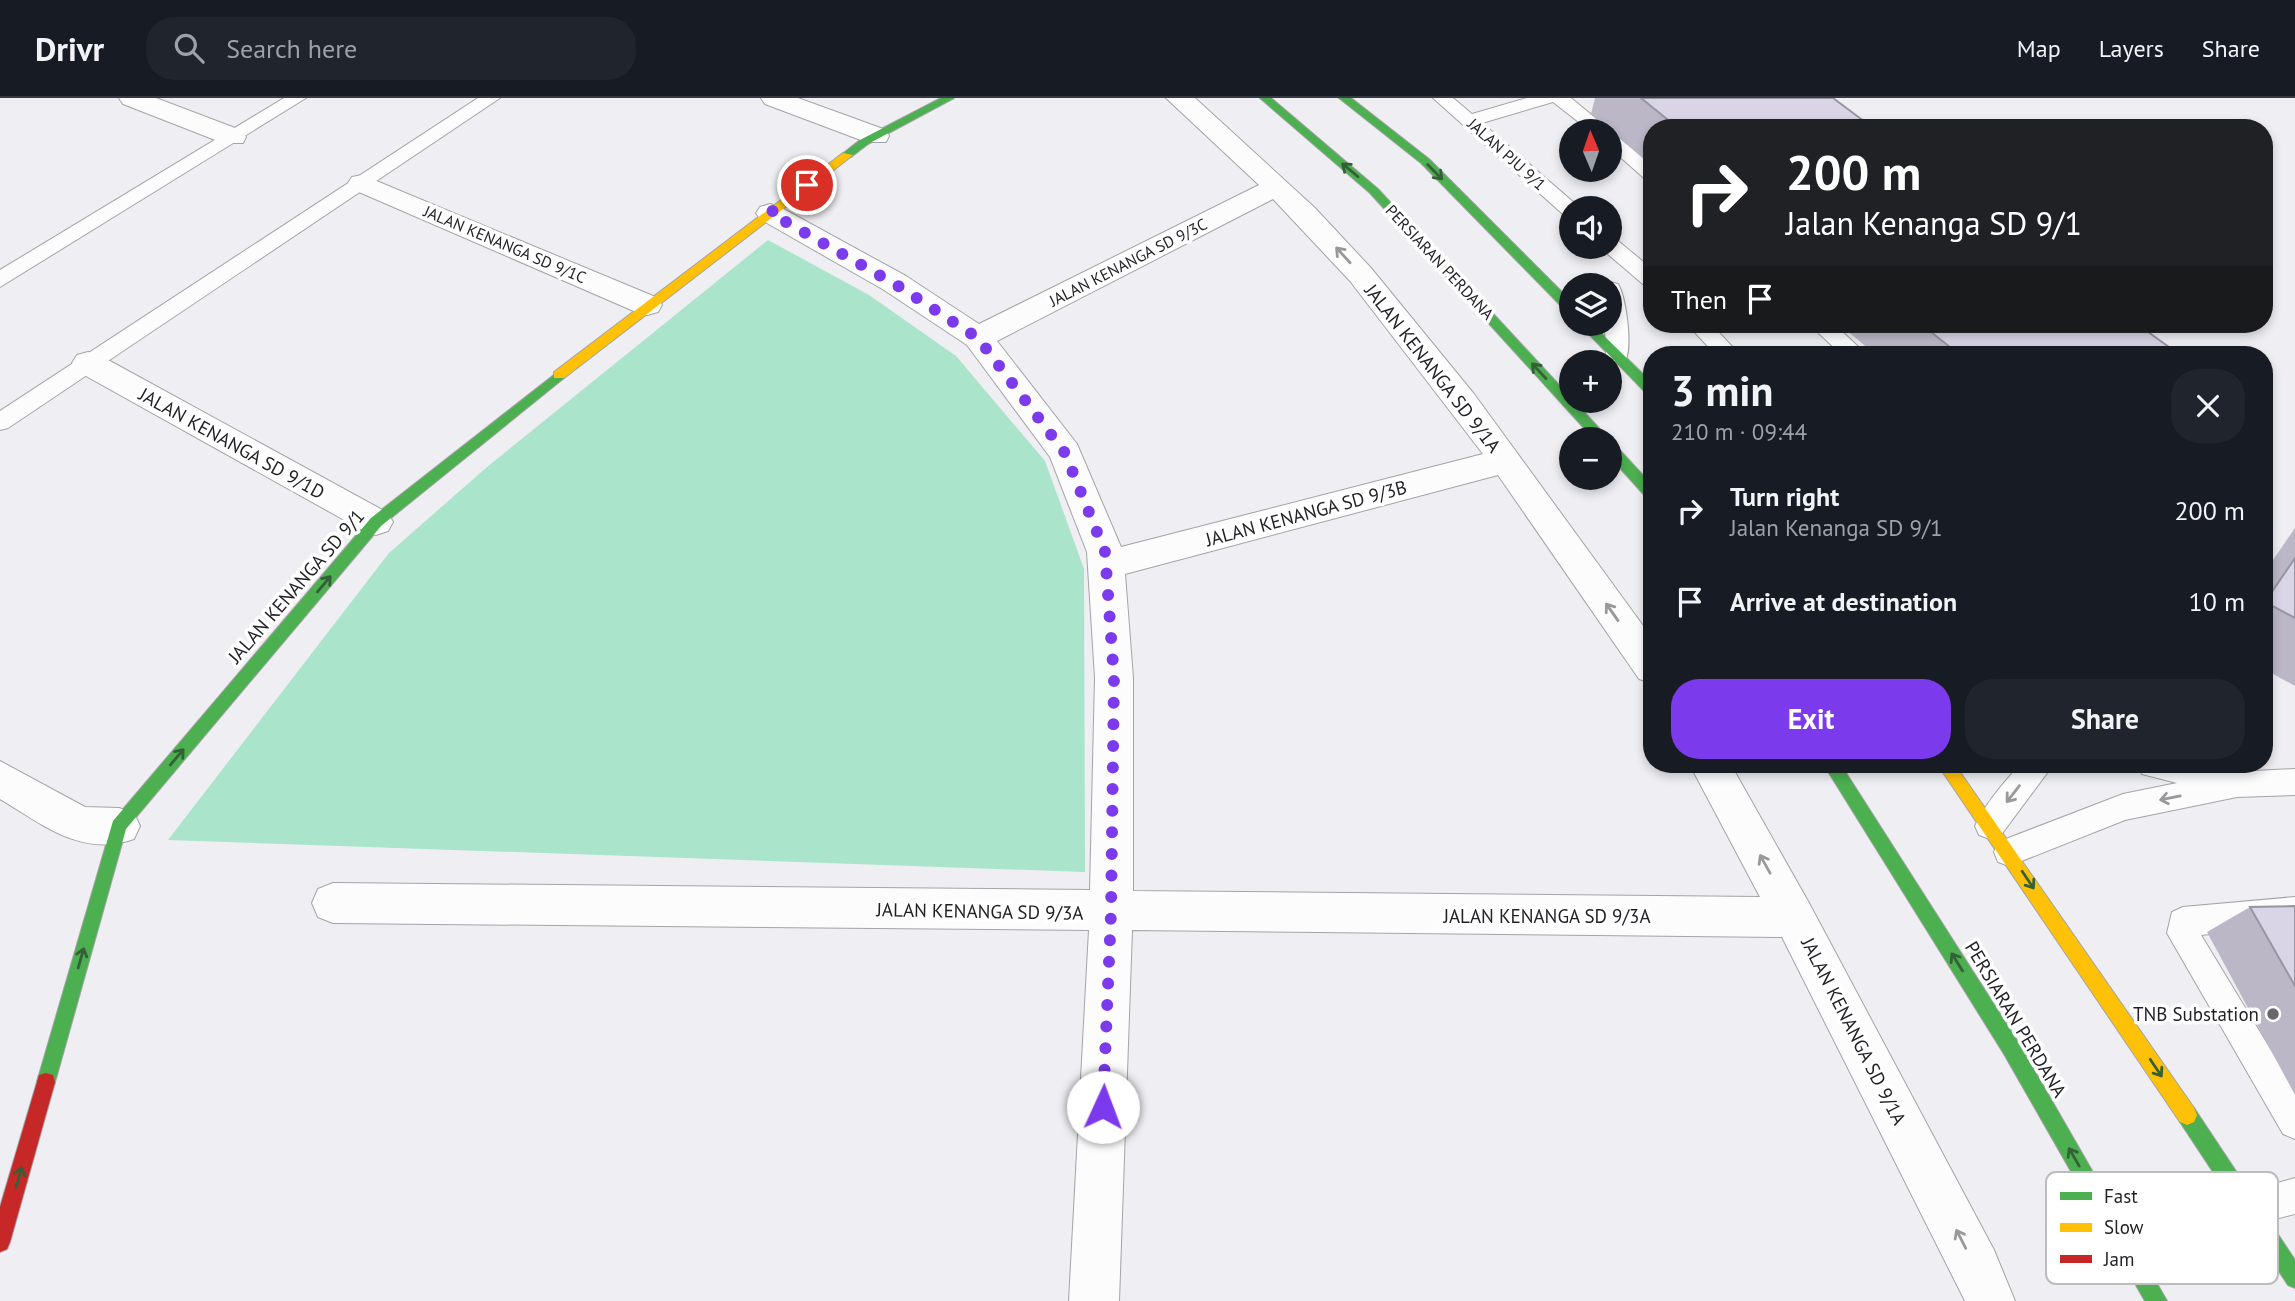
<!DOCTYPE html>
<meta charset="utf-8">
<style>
:root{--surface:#171b24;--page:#20242c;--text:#f1f3f6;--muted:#9ea1a6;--line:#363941;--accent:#7c3aed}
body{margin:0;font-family:"PT Sans",sans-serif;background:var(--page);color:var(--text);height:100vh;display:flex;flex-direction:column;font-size:26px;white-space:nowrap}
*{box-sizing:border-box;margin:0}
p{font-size:23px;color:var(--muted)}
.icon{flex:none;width:38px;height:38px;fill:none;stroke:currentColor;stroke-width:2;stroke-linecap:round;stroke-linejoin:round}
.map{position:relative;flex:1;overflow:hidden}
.details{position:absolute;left:1643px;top:248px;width:630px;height:427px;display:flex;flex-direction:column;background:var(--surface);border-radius:28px;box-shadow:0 4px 10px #0003}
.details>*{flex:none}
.banner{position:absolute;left:1643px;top:21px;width:630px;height:214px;border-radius:28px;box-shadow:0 4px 10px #0003;background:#202124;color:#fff;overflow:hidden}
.needle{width:46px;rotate:358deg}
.buttons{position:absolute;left:1559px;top:21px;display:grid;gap:14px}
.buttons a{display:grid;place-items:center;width:63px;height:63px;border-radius:50%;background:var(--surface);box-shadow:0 4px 10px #0003;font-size:35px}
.pin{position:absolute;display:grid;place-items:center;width:60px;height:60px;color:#fff;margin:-30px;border:4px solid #fff;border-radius:50%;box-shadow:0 2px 7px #0007}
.me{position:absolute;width:77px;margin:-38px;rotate:2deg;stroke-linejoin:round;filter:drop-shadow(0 0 5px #0008)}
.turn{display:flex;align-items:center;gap:24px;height:147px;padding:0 28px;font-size:32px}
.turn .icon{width:91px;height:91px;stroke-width:2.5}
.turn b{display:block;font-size:49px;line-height:60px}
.then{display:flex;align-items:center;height:66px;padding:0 28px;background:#0003;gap:14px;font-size:26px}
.round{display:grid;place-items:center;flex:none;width:74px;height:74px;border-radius:28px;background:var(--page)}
.overview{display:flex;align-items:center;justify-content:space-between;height:119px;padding:0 28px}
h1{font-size:42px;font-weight:800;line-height:52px}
.action{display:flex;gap:14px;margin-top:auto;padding:14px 28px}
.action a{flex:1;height:80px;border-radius:28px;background:var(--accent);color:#fff;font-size:28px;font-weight:800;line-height:80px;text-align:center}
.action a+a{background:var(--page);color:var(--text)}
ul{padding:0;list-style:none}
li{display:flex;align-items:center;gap:21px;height:91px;padding:0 28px}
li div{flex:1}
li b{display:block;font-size:26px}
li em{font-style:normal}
header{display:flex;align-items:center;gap:42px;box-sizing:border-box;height:98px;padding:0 35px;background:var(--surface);border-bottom:2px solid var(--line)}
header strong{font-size:33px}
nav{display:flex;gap:38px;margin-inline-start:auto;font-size:24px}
.search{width:490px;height:63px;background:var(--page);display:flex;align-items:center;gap:18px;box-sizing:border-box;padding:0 24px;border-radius:28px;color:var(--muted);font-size:26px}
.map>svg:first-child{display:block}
.green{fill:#aae4cb}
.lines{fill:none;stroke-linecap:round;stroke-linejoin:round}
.lane-casing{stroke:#a4a4a8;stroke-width:2}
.street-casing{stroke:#a4a4a8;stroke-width:2}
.fast-casing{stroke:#a4a4a8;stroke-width:2}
.slow-casing{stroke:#a4a4a8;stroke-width:2}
.jam-casing{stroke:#a4a4a8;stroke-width:2}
.lane{fill:#fcfcfd;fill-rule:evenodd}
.street{fill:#fcfcfd;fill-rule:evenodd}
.fast{fill:#4caf50;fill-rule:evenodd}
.slow{fill:#ffc107;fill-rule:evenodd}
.jam{fill:#c62828;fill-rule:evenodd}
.wall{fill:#bbb7c7}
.building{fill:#d9d5e7;stroke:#9895a2;stroke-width:2}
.oneway{stroke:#346037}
.oneway2{stroke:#99999b}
.route{stroke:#7c3aed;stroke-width:12;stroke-dasharray:0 21.6}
.poi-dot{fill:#68676c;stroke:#fff;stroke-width:2.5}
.labels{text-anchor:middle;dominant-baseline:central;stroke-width:7;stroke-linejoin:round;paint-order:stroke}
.far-street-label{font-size:16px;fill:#201f23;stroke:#fff}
.street-label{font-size:19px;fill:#201f23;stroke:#fff}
.poi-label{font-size:19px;fill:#201f23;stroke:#fff;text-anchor:end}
.key{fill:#fff;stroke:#bcbcbd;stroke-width:2}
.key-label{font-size:19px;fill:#201f23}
</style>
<header>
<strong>Drivr</strong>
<div class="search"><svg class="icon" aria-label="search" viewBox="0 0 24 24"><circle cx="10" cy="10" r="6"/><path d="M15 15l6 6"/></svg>Search here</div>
<nav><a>Map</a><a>Layers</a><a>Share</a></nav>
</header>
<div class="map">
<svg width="2295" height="1203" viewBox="0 0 2295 1203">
<rect width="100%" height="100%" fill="#eeeef3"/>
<polygon class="green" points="768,142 869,197 956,258 1045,363 1084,471 1085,774 168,742 389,455 487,369"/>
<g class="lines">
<defs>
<g id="lane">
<polygon points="284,0 306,0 0,189 0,172"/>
<polygon points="478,0 500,0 8,330 0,332 0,313"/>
<polygon points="1433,0 1453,0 1472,16 1527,0 1571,0 1652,67 1652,83 1645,81 1610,50 1610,33 1590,33 1553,4 1482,25 1580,110 1572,110 1572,120 1565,118"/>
<polygon points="1610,140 1617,142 1652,171 1652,189 1644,187 1603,152 1601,149 1610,149"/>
<path d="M1610,184L1618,186C1626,199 1633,250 1625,263H1609L1606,258L1605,226H1610V187H1601Z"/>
<polygon points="1687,226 1711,226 1740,257 1716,257"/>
<polygon points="1809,226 1834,226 1867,257 1842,257"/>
<path d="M2020,667H2053L2001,737L1990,741L1979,737L1975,728C1986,705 2003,685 2020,667Z"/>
<polygon points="2138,667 2208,667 2234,674 2295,671 2295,697 2237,699 2125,722 2009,768 1998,764 1994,754 1998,744 2123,696 2177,685 2142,676"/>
<polygon points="2295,799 2295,827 2201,837 2295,992 2295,1041 2283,1036 2167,835 2172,814 2183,809"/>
<polygon points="2295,1080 2295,1116 2251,1127 2238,1122 2233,1109 2238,1096"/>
</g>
<g id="street">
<polygon points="119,0 156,0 243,33 246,39 243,45 223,45 123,6"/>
<polygon points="761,0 798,0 886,32 889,38 886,44 866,44 765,6"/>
<path d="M1166,0H1195L1315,110L1371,170L1474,296L1652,540V585L1639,581L1498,377L1125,476L1133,580V793L1760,799L1690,667H1731L1809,805L1994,1152L2015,1203H1965L1782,839L1132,832L1119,1203H1069L1089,832L333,825L318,819L312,805L318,791L333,785L1090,792L1095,580L1087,454L1050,359L967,247L884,192L760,121L756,115L760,109L770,106L780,109L906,178L979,226L1259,87ZM1273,101L1350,183L1483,356L1121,449L1077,346L997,243Z"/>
<polygon points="362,77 658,200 662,207 658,214 647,217 636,214 352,91 348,85 352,79"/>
<polygon points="88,254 99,257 388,415 393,424 388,433 376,437 364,433 77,273 72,265 77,257"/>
<path d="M0,663L85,709L119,710L134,715L140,728L134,741C82,760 42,726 0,701Z"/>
</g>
<g id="fast">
<polygon points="941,0 954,0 868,46 851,59 841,57 860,42"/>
<polygon points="1260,0 1271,0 1378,91 1609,341 1594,341 1370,95"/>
<polygon points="1339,0 1351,0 1429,61 1572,204 1572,216 1568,215 1421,65"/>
<polygon points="1579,226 1592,226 1652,285 1652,298 1647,296"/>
<polygon points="559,273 566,277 564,280 381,428 126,731 55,984 53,991 46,993 39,991 37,984 113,723 371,420"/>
<polygon points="1610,345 1615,347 1652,387 1652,401 1647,400 1610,359"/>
<polygon points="1824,667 1841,667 2018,944 2167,1203 2145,1203 2004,956"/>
<polygon points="2187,1007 2194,1010 2295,1162 2295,1190 2288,1187 2180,1024 2177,1017 2180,1010"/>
</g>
<g id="slow">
<polygon points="843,55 853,57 564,280 554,280 554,274"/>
<polygon points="1938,667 1955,667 2194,1010 2197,1017 2194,1024 2187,1027 2180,1024"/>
</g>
<polygon id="jam" points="46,975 53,977 55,984 10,1144 7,1151 0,1154 0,1109 37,984 39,977"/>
</defs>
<use href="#lane" class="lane-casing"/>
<use href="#street" class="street-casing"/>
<use href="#fast" class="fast-casing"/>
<use href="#slow" class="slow-casing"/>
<use href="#jam" class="jam-casing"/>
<use href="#lane" class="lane"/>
<use href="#street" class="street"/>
<use href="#fast" class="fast"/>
<use href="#slow" class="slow"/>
<use href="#jam" class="jam"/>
</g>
<g class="wall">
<polygon points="1595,0 1833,0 1873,30 1652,30 1652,68 1591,16"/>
<polygon points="1839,226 2137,226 2180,257 1876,257"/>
<polygon points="2295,430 2295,588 2264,571 2264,475"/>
<polygon points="2295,808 2295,997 2207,834 2250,809"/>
</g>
<g class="building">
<polygon points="1641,0 1833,0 1873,30 1678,30"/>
<polygon points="1921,226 2137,226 2180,257 1960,257"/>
<polygon points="2295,460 2295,520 2265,504"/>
<polygon points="2295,808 2295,888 2250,809"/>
</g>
<defs><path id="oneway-shaft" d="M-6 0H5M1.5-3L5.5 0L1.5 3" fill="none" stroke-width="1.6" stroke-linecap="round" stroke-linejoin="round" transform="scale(1.75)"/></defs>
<g class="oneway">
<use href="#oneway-shaft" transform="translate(1350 72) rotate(-140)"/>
<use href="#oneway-shaft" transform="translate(1435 74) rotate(45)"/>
<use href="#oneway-shaft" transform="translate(1539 273) rotate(-133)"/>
<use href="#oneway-shaft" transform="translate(324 486) rotate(-50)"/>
<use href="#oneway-shaft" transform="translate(177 659) rotate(-50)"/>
<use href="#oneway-shaft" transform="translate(2028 782) rotate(56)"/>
<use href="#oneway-shaft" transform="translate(81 860) rotate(-74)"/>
<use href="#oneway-shaft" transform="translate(1957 864) rotate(-122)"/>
<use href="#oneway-shaft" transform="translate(2156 970) rotate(56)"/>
<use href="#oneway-shaft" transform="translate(2074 1059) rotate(-120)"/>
<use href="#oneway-shaft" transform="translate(19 1079) rotate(-74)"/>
</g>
<g class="oneway2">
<use href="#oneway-shaft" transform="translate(1343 157) rotate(-132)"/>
<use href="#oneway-shaft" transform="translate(1612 514) rotate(-125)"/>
<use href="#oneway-shaft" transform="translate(2013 696) rotate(128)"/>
<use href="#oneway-shaft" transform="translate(2170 700) rotate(169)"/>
<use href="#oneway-shaft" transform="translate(1765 766) rotate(-119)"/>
<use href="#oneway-shaft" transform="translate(1961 1141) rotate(-117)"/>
</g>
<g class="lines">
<polyline class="route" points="807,87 770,115 895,186 978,240 1065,355 1105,454 1114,580 1111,815 1103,1009"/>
</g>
<circle class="poi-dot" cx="2273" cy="916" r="7"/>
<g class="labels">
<g class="far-street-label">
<text transform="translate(1507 56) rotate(42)">JALAN PJU 9/1</text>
<text transform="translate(505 146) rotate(23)">JALAN KENANGA SD 9/1C</text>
<text transform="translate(1128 164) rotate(-27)">JALAN KENANGA SD 9/3C</text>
<text transform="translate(1440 164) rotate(47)">PERSIARAN PERDANA</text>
</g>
<g class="street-label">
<text transform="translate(1433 270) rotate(52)">JALAN KENANGA SD 9/1A</text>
<text transform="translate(232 345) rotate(29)">JALAN KENANGA SD 9/1D</text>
<text transform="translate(1306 415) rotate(-15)">JALAN KENANGA SD 9/3B</text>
<text transform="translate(296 488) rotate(-49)">JALAN KENANGA SD 9/1</text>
<text transform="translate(980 813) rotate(1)">JALAN KENANGA SD 9/3A</text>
<text x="1547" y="818">JALAN KENANGA SD 9/3A</text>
<text transform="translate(2016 921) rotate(59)">PERSIARAN PERDANA</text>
<text transform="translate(1854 933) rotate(63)">JALAN KENANGA SD 9/1A</text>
</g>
<g class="poi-label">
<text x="2259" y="916">TNB Substation</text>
</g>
</g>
<rect x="2046" y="1074" width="232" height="112" rx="10" class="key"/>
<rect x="2060" y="1094" width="32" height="8" fill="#4caf50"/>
<rect x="2060" y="1125" width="32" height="9" fill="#ffc107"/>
<rect x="2060" y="1157" width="32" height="8" fill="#c62828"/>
<g class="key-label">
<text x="2104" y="1105">Fast</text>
<text x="2104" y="1136">Slow</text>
<text x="2104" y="1168">Jam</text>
</g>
</svg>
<div class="buttons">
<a><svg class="needle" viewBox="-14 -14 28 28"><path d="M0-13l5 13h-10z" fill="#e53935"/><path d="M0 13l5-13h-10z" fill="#9ea1a6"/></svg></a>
<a><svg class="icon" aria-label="sound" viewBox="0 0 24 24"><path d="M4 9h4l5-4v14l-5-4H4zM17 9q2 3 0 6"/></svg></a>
<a><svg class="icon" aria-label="layers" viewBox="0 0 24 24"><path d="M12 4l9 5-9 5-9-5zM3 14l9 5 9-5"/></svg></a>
<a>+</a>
<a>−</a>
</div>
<div class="pin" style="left:807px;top:87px;background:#d93025"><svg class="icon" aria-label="arrive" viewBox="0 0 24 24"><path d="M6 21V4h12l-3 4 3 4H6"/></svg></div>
<svg class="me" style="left:1103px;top:1009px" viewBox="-20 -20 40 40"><circle r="19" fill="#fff"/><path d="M0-13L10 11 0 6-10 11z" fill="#7c3aed"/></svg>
<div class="banner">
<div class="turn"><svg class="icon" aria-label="right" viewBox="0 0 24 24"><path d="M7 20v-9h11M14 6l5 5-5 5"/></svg><div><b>200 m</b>Jalan Kenanga SD 9/1</div></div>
<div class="then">Then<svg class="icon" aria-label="arrive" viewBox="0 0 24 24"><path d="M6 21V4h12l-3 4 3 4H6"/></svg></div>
</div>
<section class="details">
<div class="overview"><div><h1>3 min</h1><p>210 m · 09:44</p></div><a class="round"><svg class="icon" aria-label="close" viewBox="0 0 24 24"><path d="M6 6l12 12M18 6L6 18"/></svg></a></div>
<ul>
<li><svg class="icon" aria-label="right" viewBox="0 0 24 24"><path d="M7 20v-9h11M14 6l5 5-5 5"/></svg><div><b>Turn right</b><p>Jalan Kenanga SD 9/1</p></div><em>200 m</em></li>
<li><svg class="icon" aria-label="arrive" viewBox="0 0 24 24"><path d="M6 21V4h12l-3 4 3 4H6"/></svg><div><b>Arrive at destination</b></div><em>10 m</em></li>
</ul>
<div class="action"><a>Exit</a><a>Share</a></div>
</section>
</div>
